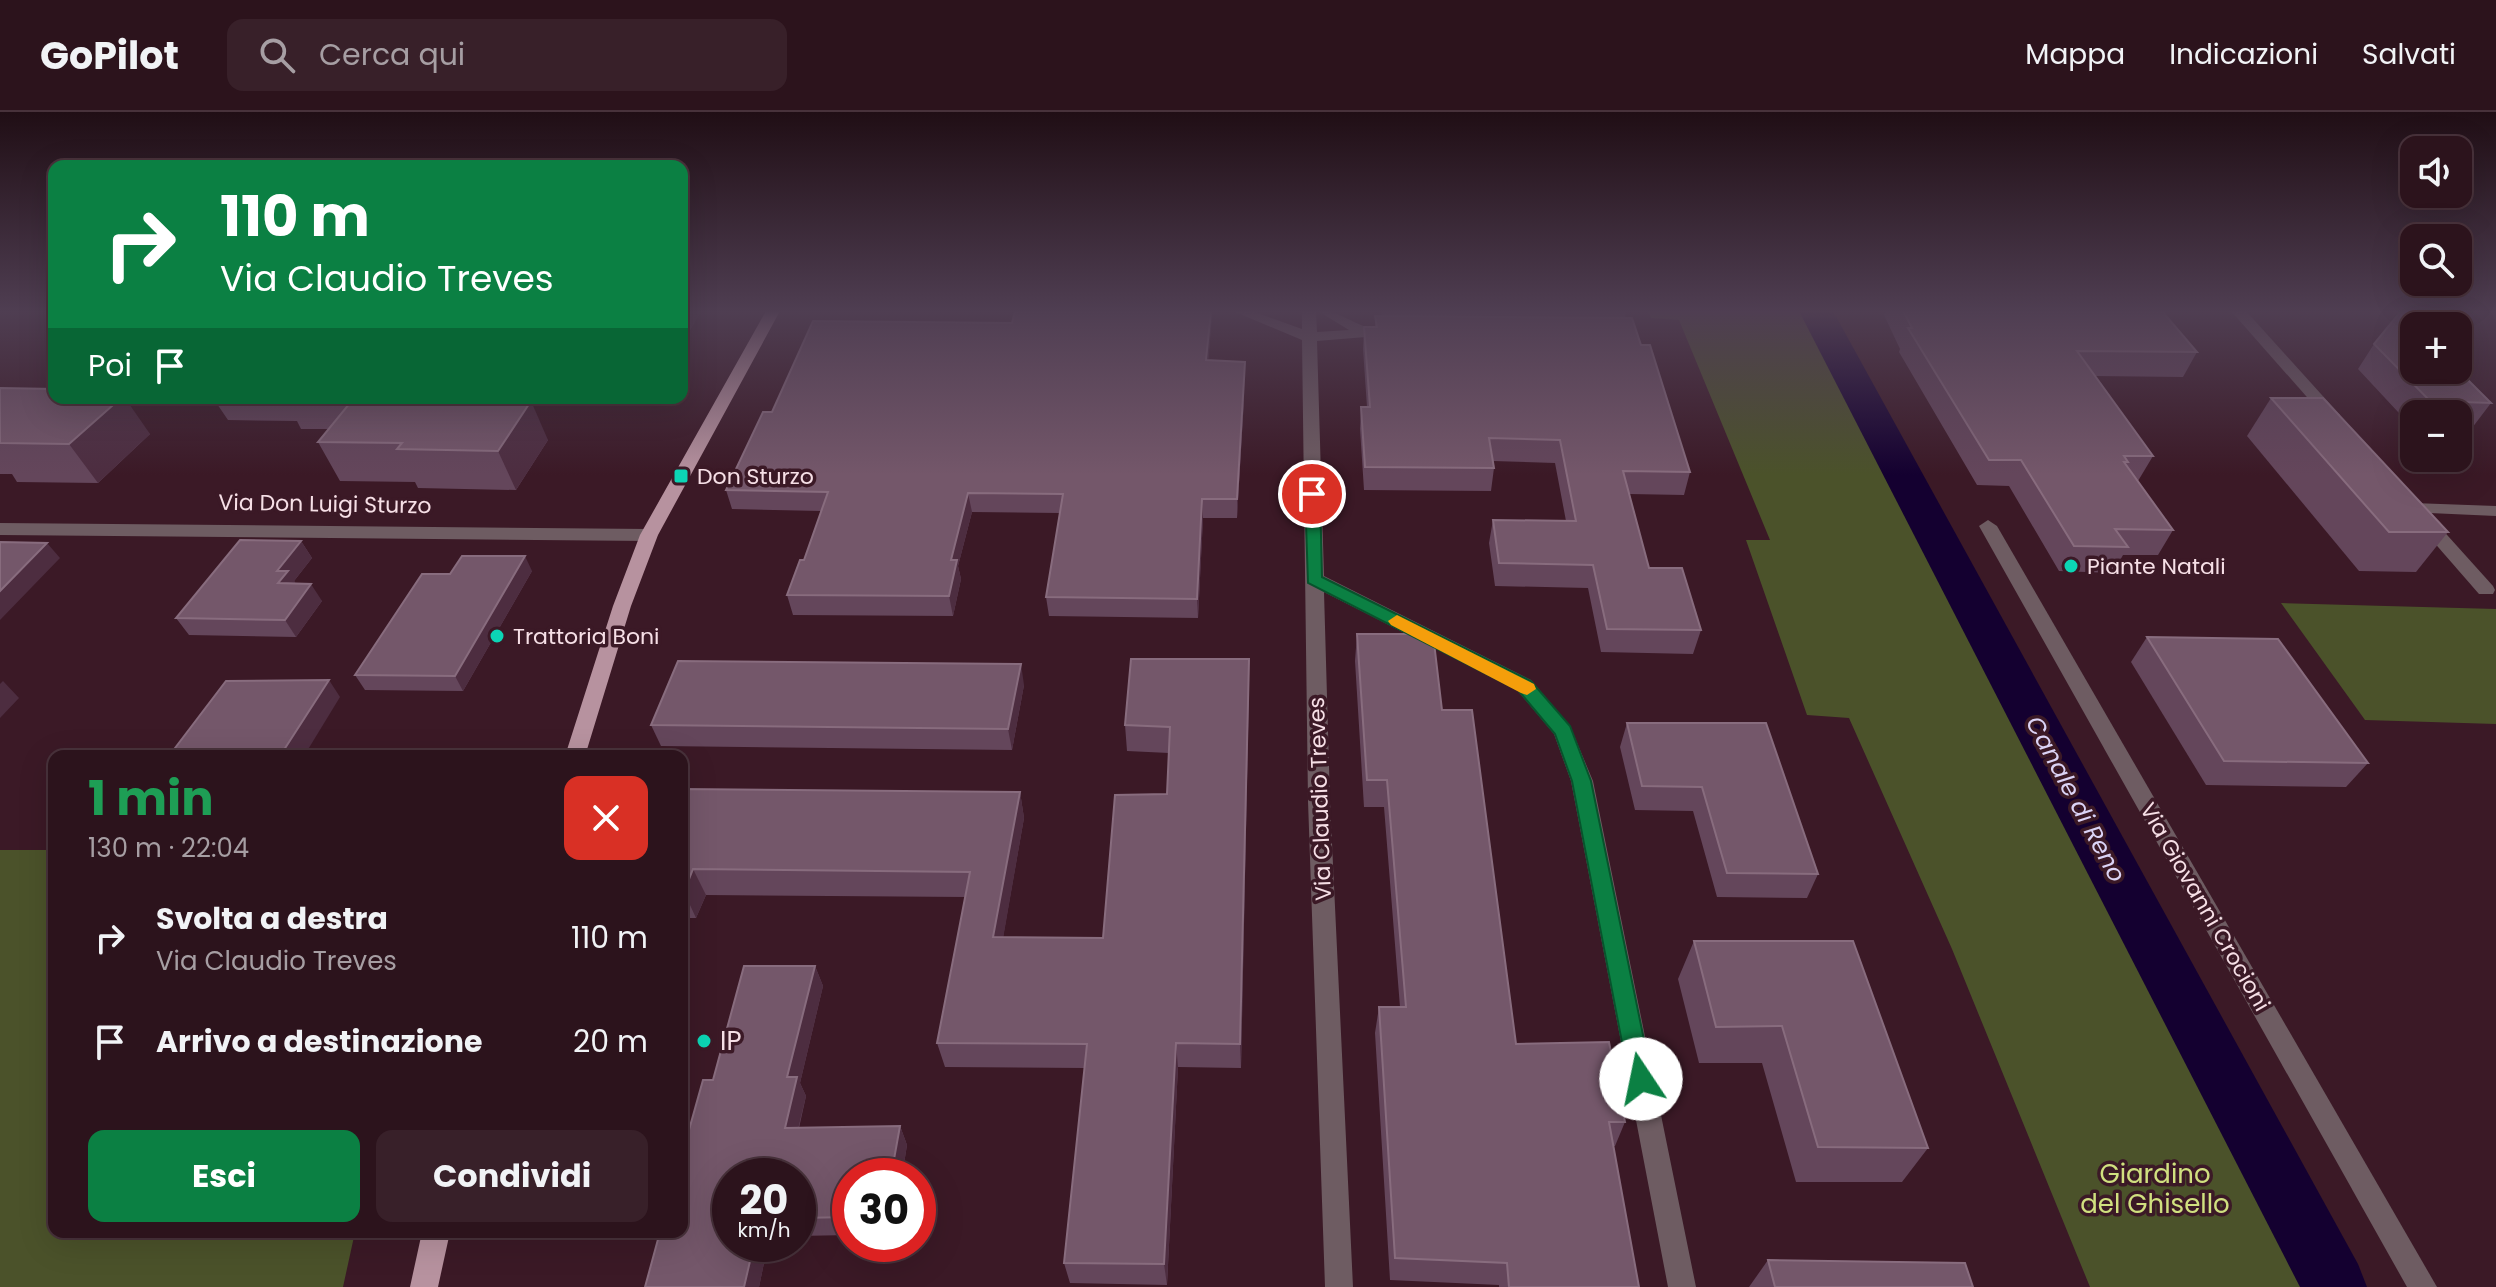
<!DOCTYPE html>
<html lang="it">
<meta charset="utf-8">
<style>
:root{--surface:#2c131c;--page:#382029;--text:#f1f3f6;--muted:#a69ea3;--line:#48323b;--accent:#0b8043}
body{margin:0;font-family:Poppins,sans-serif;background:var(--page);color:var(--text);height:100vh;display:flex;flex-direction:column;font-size:30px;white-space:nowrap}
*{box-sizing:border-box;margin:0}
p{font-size:26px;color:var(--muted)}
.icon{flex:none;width:44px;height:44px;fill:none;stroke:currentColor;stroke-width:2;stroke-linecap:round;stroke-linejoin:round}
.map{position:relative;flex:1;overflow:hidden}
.sheet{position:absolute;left:48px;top:638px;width:640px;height:488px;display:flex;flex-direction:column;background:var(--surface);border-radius:16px;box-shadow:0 8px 32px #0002,0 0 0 2px var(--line)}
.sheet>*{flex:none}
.banner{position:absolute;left:48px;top:48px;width:640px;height:244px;border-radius:16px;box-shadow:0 8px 32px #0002,0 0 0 2px var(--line);background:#0b8043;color:#fff;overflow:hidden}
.tools{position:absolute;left:2400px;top:24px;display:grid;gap:16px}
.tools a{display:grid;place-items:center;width:72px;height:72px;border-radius:16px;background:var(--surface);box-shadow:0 8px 32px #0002,0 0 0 2px var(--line);font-size:40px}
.speed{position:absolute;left:712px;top:1046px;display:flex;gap:16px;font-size:40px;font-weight:700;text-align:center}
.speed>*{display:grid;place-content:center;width:104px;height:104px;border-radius:50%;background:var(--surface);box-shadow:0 8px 32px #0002,0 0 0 2px var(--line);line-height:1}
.speed small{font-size:20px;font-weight:400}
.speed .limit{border:12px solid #d22;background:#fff;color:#111}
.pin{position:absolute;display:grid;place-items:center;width:68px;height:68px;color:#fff;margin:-34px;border:4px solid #fff;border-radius:50%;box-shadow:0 2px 8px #0007}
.me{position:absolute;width:88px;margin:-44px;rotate:349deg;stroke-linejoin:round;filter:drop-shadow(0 0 6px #0008)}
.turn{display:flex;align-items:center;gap:28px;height:168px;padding:0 40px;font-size:36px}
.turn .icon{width:104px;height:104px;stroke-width:2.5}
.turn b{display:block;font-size:56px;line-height:68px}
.then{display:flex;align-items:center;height:76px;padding:0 40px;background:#0003;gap:16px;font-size:30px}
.round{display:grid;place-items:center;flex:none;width:84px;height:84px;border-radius:16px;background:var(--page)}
.overview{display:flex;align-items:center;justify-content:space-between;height:136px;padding:0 40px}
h1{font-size:48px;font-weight:700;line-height:60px;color:#1e9e55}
.primary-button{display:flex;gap:16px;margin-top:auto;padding:16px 40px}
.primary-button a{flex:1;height:92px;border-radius:16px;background:var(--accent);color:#fff;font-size:32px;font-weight:700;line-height:92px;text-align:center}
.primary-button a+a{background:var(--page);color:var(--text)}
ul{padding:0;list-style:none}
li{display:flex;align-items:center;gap:24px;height:104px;padding:0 40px}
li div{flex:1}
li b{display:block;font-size:30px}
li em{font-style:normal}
header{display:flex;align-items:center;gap:48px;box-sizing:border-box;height:112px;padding:0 40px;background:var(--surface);border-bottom:2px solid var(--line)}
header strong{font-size:38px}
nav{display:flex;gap:44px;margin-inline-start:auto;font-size:28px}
.search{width:560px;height:72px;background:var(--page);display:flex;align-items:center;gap:20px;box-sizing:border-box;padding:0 28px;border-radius:16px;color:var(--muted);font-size:30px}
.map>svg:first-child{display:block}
.green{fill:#4b522a}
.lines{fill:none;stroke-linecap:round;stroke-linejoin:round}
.canal{fill:#140030;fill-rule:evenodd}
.minor{fill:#6e5c62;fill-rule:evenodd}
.primary{fill:#b7929f;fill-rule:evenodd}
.wall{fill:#64465b}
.shaded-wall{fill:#4d2d40}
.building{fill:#74576a;stroke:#886c7e;stroke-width:2}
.route{fill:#0b8043;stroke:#07532c;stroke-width:2}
.slow{fill:#f59e0b}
.poi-dot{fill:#0cd5b5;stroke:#3b1926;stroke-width:3}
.labels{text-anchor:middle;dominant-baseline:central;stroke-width:7;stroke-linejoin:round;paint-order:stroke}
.poi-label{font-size:22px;fill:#f6dfe6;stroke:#3b1926;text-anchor:start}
.street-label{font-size:22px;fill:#f6dfe6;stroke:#3b1926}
.water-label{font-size:24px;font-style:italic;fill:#dbd3f6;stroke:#3b1926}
.near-poi-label{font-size:26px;fill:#f6dfe6;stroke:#3b1926;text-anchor:start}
.near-park-label{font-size:26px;fill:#d0e07f;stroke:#3b1926}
</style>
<header>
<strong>GoPilot</strong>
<div class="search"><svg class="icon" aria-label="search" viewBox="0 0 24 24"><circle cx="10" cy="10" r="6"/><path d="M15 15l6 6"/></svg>Cerca qui</div>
<nav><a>Mappa</a><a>Indicazioni</a><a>Salvati</a></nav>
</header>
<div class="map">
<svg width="2496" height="1175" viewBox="0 0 2496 1175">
<rect width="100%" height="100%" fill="#3b1926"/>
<g class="green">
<polygon points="1648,199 1803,199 2315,1175 2090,1175 1952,837 1849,606 1807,603 1746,428 1770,428 1679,208 1651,206"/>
<polygon points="2281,491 2496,497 2496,612 2365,608"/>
<polygon points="0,738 54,738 54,1120 355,1120 343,1175 0,1175"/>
</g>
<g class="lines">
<polygon class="canal" points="1799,199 1833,199 2358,1152 2367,1175 2300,1175"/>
<g class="minor">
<path d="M1233,199H1252L1302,217V199H1316L1317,220L1349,218L1318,199C1338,198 1348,209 1367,215C1377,218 1388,212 1397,219L1390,223L1317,229L1324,464L1531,568L1570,614L1593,669L1696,1175H1668L1571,669L1554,622L1517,578L1324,480L1330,689L1353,1175H1325L1308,689L1302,228Z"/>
<polygon points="2231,199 2246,199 2340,303 2340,309 2328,309"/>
<polygon points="2413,391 2496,394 2496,404 2407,400 2404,396 2407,392"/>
<polygon points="2424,403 2430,404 2493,474 2495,478 2493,482 2479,482 2418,412 2415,408 2418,404"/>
<polygon points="1988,408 1997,414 2437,1175 2407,1175 1979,414"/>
<polygon points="0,411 649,417 658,423 649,429 0,423"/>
</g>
<g class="primary">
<polygon points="766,199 780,199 658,423 631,494 585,644 565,644 613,494 640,423"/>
<polygon points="422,1120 450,1120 438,1175 410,1175"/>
</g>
</g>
<g class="wall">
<polygon points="682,199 701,199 690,218 682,218"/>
<polygon points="1381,199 1626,199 1625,206 1641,233 1690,360 1684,383 1629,382 1649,456 1701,518 1693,542 1601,540 1588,476 1495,474 1489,431 1493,408 1566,409 1555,351 1493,349 1494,356 1491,379 1364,378 1360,317 1361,295 1367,295 1363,237 1364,215 1375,215 1375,204 1382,204"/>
<polygon points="1886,199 2162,199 2197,240 2183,265 2095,264 2153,344 2138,369 2173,418 2158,443 2123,443 2113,461 2059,459 2009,374 1977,373 1899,240 1900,237 1884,203"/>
<polygon points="1212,203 1208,249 1244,287 1237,406 1203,406 1198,506 1049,504 1046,485 1060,401 972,400 958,454 961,467 953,504 793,503 787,483 804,448 821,399 732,397 726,378 772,300 1012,211"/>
<polygon points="2414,214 2414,258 2491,291 2472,316 2458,316 2458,302 2414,302 2414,315 2412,315 2358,257 2374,232"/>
<polygon points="0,276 54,286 150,322 98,371 17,370 12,362 0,362"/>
<polygon points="213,286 452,286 453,288 548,328 516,378 418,376 415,370 340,369 318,330 328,317 301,317 297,309 228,308"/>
<polygon points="2271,286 2448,420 2416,460 2359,459 2247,324"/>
<polygon points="301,429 312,446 294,469 296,472 322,489 296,525 189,523 176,506"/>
<polygon points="532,459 463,579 365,578 355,563 450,462"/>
<polygon points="1357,522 1442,598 1516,932 1625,1010 1615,1034 1613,1034 1639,1175 1499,1175 1499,1173 1390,1168 1375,921 1379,895 1400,895 1384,695 1364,695 1355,549"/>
<polygon points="2147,525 2368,651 2346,675 2206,673 2131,550"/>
<polygon points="1024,573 1012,638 661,634 651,613"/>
<polygon points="1249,574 1241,956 1178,955 1167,1173 1070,1171 1064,1151 1085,956 945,955 937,931 966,785 706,783 696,806 682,806 682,677 1020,680 1024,706 1003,825 1103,826 1167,682 1169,641 1127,639 1125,613"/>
<polygon points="1627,611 1818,762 1807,786 1717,785 1693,699 1635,698 1620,635"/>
<polygon points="1694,829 1928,1036 1902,1070 1796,1070 1762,951 1699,951 1678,867"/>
<polygon points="744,854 815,854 823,874 800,971 806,984 799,1016 900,1014 907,1033 902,1064 850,1064 850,1123 798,1124 798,1064 730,1064 730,1132 768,1132 759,1175 645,1175 660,1120 682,1120 682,1043 703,968 713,968"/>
<polygon points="1768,1148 1973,1175 1749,1175"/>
</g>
<g class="shaded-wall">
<polygon points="688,199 701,199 690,218 685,203"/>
<polygon points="1211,199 1212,199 1212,203 1207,267 1206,248"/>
<polygon points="1245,250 1244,287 1237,406 1237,387"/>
<polygon points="121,286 125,286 150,322 98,371 69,332"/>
<polygon points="531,289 548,328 516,378 498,339"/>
<polygon points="968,381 972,400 958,454 961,467 953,504 949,484 951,448"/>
<polygon points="1202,387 1203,406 1198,506 1197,487"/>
<polygon points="301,429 312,446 294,469 299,476 278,471 277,459"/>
<polygon points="47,431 60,446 0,508 0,479"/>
<polygon points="525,444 532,459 463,579 455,564"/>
<polygon points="311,472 322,489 296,525 285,508"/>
<polygon points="1021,552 1024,573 1012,638 1008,617"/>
<polygon points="329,568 340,585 304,644 280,644"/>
<polygon points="3,569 19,586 0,606 0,572"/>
<polygon points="1249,574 1241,956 1240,932"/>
<polygon points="1020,680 1024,706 999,850 993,825"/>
<polygon points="693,757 706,783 696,806 684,780"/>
<polygon points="815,854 823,874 800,971 806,984 794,1034 785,1016 787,965"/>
<polygon points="1176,931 1178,955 1167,1173 1164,1152"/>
<polygon points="900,1014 907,1033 902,1064 891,1064"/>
<polygon points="754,1132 768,1132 759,1175 744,1175"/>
</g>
<g class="building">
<polygon points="682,199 688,199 685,203 682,203"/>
<polygon points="1015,199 1211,199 1206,248 1245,250 1237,387 1202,387 1197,487 1046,485 1063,382 968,381 951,448 957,448 949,484 787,483 800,448 804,448 828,380 726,378 763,300 772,300 813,209 1012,211"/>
<polygon points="1903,199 2162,199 2197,240 2077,239 2153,344 2124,344 2128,350 2124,350 2173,418 2115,417 2128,435 2074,434 2021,348 1989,348 1908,216 1912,216"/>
<polygon points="2401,199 2453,199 2442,214 2414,214 2414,258 2458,258 2491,291 2430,289 2374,232"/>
<polygon points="1375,204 1632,206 1641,233 1650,233 1690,360 1623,359 1649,456 1682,456 1701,518 1607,517 1593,453 1499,451 1493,408 1576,409 1560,328 1489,326 1494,356 1365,355 1361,295 1370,295 1364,215 1377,215"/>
<polygon points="0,276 54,277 49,282 54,283 54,286 121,286 69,332 0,331"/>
<polygon points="354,286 446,286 444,288 531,289 498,339 397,337 402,331 318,330"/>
<polygon points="2271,286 2323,286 2448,420 2389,420"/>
<polygon points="240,428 301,429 277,459 288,459 278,471 311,472 285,508 176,506"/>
<polygon points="0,430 47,431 0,479"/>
<polygon points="462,444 525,444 455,564 355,563 422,462 450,462"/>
<polygon points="1357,522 1433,522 1442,598 1472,598 1516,932 1609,930 1625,1010 1609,1010 1639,1175 1509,1175 1507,1151 1395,1146 1379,895 1406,895 1387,668 1367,668"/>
<polygon points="2147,525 2278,527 2368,651 2224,649"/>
<polygon points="1131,547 1249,547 1240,932 1176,931 1164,1152 1064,1151 1087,932 937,931 970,760 693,757 684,780 682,780 682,677 1020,680 993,825 1103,826 1115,683 1167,682 1170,615 1125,613"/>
<polygon points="678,549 1021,552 1008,617 651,613"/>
<polygon points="329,568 280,644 169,644 226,569"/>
<polygon points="1627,611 1766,611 1818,762 1727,761 1702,675 1642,674"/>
<polygon points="1694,829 1853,829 1928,1036 1818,1035 1782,914 1716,915"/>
<polygon points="744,854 815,854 787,965 797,965 785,1016 900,1014 891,1064 850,1064 850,1105 798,1106 798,1064 730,1064 730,1132 754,1132 744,1175 645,1175 660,1120 682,1120 682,1043 703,968 713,968"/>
<polygon points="1768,1148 1965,1151 1973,1175 1775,1175"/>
</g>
<linearGradient id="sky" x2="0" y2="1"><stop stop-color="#200e15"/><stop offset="0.55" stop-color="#4f3e52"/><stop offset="1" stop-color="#4f3e52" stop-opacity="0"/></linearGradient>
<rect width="2496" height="363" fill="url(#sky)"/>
<polygon class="route" points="1312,377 1320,382 1322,465 1531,569 1570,614 1591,669 1652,967 1649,974 1641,977 1633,974 1629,967 1572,669 1555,622 1518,578 1308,471 1305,382"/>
<polygon class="slow" points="1397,503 1534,572 1536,577 1527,583 1521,581 1391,513 1388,509"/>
<g class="poi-dot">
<rect x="673" y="356" width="16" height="16" rx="4"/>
<circle cx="2071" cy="454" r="8"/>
<circle cx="497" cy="524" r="8"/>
<circle cx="704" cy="929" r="8"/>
</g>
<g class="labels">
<g class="poi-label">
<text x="697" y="364">Don Sturzo</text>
<text x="2087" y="454">Piante Natali</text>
<text x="513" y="524">Trattoria Boni</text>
</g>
<g class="street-label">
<text transform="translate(325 392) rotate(1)">Via Don Luigi Sturzo</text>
<text transform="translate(1320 687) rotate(-92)">Via Claudio Treves</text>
<text transform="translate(2205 795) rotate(60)">Via Giovanni Crocioni</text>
</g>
<g class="water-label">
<text transform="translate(2076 687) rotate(62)">Canale di Reno</text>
</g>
<g class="near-poi-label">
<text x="720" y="929">IP</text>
</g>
<g class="near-park-label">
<text x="2155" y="1062">Giardino<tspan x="2155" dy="30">del Ghisello</tspan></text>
</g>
</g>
</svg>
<div class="tools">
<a><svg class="icon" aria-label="sound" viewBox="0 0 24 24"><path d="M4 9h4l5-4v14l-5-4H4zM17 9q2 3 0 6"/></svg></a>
<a><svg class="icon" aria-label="search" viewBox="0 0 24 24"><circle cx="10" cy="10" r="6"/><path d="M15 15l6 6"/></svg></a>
<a>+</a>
<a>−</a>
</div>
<div class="speed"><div>20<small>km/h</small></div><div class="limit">30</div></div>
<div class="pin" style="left:1312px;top:382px;background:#d93025"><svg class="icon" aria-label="arrive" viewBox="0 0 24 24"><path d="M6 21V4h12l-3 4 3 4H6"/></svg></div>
<svg class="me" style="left:1641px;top:967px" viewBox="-20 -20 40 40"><circle r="19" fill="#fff"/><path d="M0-13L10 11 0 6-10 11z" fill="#0b8043"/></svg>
<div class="banner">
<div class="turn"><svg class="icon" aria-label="right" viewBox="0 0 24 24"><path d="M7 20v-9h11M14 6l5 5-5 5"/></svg><div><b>110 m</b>Via Claudio Treves</div></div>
<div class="then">Poi<svg class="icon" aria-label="arrive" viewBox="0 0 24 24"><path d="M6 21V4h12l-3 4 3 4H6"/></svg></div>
</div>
<section class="sheet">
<div class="overview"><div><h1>1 min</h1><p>130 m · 22:04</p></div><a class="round" style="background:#d93025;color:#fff"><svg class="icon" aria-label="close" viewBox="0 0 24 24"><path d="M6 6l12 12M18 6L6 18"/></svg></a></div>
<ul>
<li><svg class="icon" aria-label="right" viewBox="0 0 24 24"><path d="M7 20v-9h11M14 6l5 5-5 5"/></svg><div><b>Svolta a destra</b><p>Via Claudio Treves</p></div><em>110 m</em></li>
<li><svg class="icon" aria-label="arrive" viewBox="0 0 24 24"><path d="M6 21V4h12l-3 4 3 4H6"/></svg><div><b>Arrivo a destinazione</b></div><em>20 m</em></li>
</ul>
<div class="primary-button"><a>Esci</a><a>Condividi</a></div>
</section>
</div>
